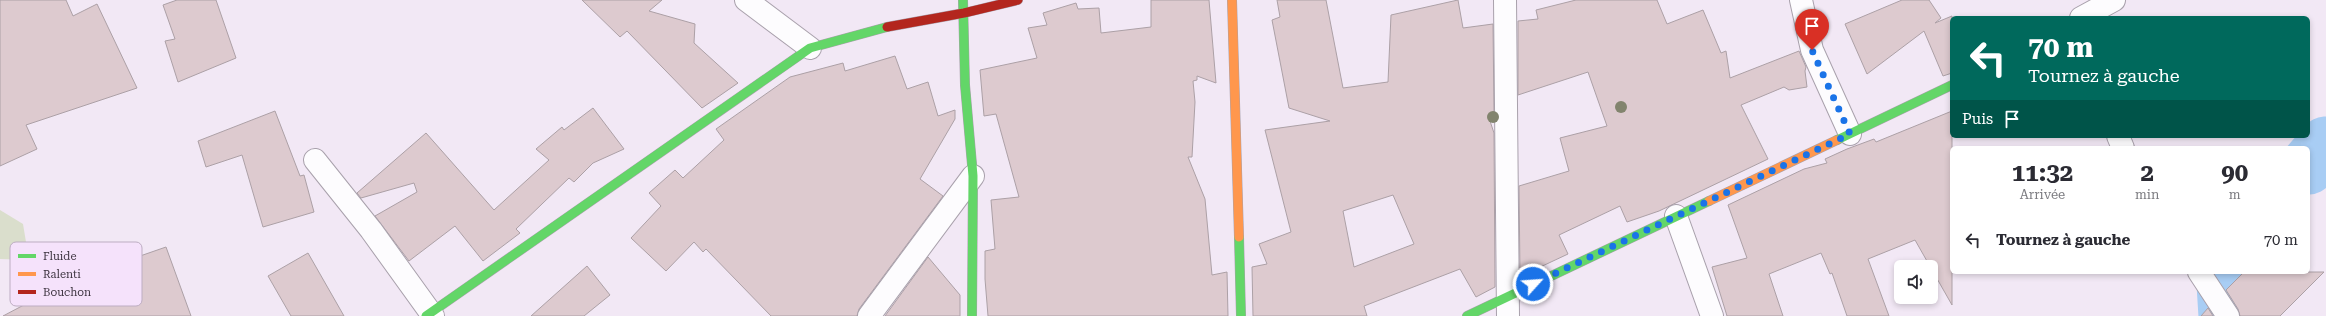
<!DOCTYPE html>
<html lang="fr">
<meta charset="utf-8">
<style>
:root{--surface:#fff;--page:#f7f7f7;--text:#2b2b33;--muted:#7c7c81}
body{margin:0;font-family:"Roboto Serif",serif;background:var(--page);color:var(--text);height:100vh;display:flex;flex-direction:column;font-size:15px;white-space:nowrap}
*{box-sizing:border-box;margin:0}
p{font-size:13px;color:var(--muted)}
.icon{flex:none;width:22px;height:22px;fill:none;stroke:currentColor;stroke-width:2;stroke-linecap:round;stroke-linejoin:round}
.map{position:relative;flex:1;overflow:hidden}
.side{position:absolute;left:1950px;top:146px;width:360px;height:128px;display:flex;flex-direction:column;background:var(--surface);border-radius:6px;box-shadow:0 2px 6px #0003}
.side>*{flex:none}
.guide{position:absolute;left:1950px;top:16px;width:360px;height:122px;border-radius:6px;box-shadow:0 2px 6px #0003;background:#00695c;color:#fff;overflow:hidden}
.controls{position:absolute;left:1894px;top:260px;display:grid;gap:8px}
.controls a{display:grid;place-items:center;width:44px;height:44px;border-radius:6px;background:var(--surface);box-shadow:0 2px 6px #0003;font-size:20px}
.pin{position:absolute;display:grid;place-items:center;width:34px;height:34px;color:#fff;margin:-41px -17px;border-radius:50% 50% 50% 0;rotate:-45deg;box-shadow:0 0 4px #0007}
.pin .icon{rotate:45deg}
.me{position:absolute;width:44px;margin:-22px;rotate:64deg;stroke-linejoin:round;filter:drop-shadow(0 0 3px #0008)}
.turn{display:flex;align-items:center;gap:14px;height:84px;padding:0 12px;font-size:18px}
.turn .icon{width:52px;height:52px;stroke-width:2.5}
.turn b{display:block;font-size:28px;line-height:34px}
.then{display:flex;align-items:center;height:38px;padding:0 12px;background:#0003;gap:8px;font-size:15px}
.eta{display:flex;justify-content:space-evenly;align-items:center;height:68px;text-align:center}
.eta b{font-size:24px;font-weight:700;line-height:28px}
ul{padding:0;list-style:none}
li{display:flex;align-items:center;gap:12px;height:52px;padding:0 12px}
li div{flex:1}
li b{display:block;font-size:15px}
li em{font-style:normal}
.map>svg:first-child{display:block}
.green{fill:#dadecc}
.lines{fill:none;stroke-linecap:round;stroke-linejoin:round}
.river{stroke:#a8cdf4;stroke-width:57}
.building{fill:#ddcacf;stroke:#aca0a6;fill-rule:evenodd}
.street-casing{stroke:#a9a1ac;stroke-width:24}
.fast-casing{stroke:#a9a1ac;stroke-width:10}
.slow-casing{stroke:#a9a1ac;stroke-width:10}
.jam-casing{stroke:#a9a1ac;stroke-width:10}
.street{stroke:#fdfcfe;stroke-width:22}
.fast{stroke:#63d668;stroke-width:9}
.slow{stroke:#ff974d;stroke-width:9}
.jam{stroke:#b3261e;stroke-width:9}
.tree{fill:#82846e}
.route{stroke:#1a73e8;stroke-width:7;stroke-dasharray:0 12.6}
.key{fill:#f5e2fb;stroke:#bdadc2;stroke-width:1}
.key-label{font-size:11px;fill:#3b323e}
</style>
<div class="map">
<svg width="2326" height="316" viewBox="0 0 2326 316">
<rect width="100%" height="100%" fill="#f2e8f5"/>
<polygon class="green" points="0,210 23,224 29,260 0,259"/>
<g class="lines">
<g class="river">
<polyline points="2308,166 2326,145"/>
<polyline points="2227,316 2225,284 2232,272"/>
</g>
</g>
<g class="building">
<polygon points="0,0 66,0 73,16 97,4 137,88 26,125 37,149 0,166"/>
<polygon points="177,0 216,0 236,58 178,82 165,41 175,39 163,5"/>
<polygon points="582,0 662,0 649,11 695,24 694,43 738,83 702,108 627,31 620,37"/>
<polygon points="1151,0 1209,0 1216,83 1197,76 1197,80 1193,81 1195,102 1192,157 1188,157 1205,199 1212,275 1227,272 1228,316 988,316 985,279 985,251 995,249 991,200 1019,197 996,114 984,116 980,70 1037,58 1028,28 1047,25 1043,13 1076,3 1078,9 1099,8 1101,33 1151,27"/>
<path d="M1277,0H1326L1343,88L1388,82L1391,15L1458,0L1463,28L1493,24L1494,113L1488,115L1494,133L1495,287L1476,297L1460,269L1364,306L1367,316H1253L1252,267L1267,264L1259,244L1291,232L1265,130L1330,121L1289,108L1272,20L1280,17ZM1393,195L1414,244L1354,267L1343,211Z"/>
<polygon points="1576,0 1657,0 1667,24 1703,10 1721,53 1726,51 1730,78 1799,51 1806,67 1805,71 1807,87 1789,90 1784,87 1741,105 1768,159 1659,211 1627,222 1620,206 1559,235 1568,254 1536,269 1520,274 1519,186 1569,171 1560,138 1607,126 1588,72 1518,95 1518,21 1538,19 1536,10"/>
<polygon points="1902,0 1929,0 1941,18 1935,23 1952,16 1952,73 1943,76 1924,31 1867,74 1845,24"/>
<polygon points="895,56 907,89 928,82 938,116 955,110 955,119 920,179 943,196 859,309 857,316 771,316 706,249 703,252 694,242 666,271 631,238 661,206 649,193 675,170 683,178 724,140 716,129 790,77 843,63 845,71"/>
<polygon points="593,108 624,149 593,163 574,182 569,178 516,229 520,233 483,261 455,226 409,261 375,216 417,192 414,183 361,198 357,193 426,133 494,210 549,160 536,149 562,127 564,130"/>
<polygon points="275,111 300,176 304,175 314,212 263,227 242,155 206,167 198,141"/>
<polygon points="1952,111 1952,305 1915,240 1868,259 1889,316 1847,316 1832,273 1830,274 1821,253 1769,274 1783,316 1727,316 1712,267 1747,258 1728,205 1804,169 1827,163 1825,159 1847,149 1874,139 1876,142"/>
<polygon points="166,247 191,316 3,316 92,269 94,272"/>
<polygon points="308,253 344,316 291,316 268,276"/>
<polygon points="928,257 960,295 960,316 885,316"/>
<polygon points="587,266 610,295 584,316 531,316"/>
<polygon points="2244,272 2324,272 2280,316 2240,316 2238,309 2226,290"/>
<polygon points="2208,308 2213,316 2201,316"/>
</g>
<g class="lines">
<defs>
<g id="street">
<polyline points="746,0 810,48"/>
<polyline points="1505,0 1508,316"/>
<polyline points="1801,0 1812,50 1850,134"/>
<polyline points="2081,18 2114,0"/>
<polyline points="2118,136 2123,148"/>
<polyline points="315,160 371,230 433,316"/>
<polyline points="1676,216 1712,316"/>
<polyline points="2199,272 2228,316"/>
<polyline points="869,316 973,176"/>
</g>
<g id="fast">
<polyline points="963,0 965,85 973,176 972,316"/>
<polyline points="1837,140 1952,85"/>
<polyline points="1239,237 1241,316"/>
<polyline points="426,316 810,48 887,27"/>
<polyline points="1467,316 1709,201"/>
</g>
<g id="slow">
<polyline points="1232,0 1239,237"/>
<polyline points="1709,201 1837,140"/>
</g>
<polyline id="jam" points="887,27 964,13 1018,0"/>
</defs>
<use href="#street" class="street-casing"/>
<use href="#fast" class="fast-casing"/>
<use href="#slow" class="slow-casing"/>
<use href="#jam" class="jam-casing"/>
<use href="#street" class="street"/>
<use href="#fast" class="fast"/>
<use href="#slow" class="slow"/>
<use href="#jam" class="jam"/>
</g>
<g class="tree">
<circle cx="1621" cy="107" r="6"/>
<circle cx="1493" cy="117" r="6"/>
</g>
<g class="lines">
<polyline class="route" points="1533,284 1850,134 1812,50"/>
</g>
<rect x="10" y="242" width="132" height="64" rx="6" class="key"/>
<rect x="18" y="254" width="18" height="4" fill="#63d668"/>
<rect x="18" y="272" width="18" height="4" fill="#ff974d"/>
<rect x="18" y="290" width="18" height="4" fill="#b3261e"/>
<g class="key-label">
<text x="43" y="260">Fluide</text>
<text x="43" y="278">Ralenti</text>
<text x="43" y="296">Bouchon</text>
</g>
</svg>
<div class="controls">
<a><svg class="icon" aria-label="sound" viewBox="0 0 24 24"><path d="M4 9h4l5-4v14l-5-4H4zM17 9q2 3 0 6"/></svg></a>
</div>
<div class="pin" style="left:1812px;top:50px;background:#d93025"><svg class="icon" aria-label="arrive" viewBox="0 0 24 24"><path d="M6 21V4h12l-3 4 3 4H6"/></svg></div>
<svg class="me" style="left:1533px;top:284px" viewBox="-20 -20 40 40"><circle r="17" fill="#1a73e8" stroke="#fff" stroke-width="3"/><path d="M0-11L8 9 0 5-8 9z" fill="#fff"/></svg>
<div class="guide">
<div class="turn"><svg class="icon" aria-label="left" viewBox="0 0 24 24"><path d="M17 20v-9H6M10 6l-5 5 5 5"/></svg><div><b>70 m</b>Tournez à gauche</div></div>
<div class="then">Puis<svg class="icon" aria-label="arrive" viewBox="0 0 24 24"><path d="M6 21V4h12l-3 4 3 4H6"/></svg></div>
</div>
<section class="side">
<div class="eta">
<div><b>11:32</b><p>Arrivée</p></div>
<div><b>2</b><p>min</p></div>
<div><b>90</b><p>m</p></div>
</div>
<ul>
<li><svg class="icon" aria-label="left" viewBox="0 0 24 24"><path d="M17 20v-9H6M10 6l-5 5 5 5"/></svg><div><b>Tournez à gauche</b></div><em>70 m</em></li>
</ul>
</section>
</div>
